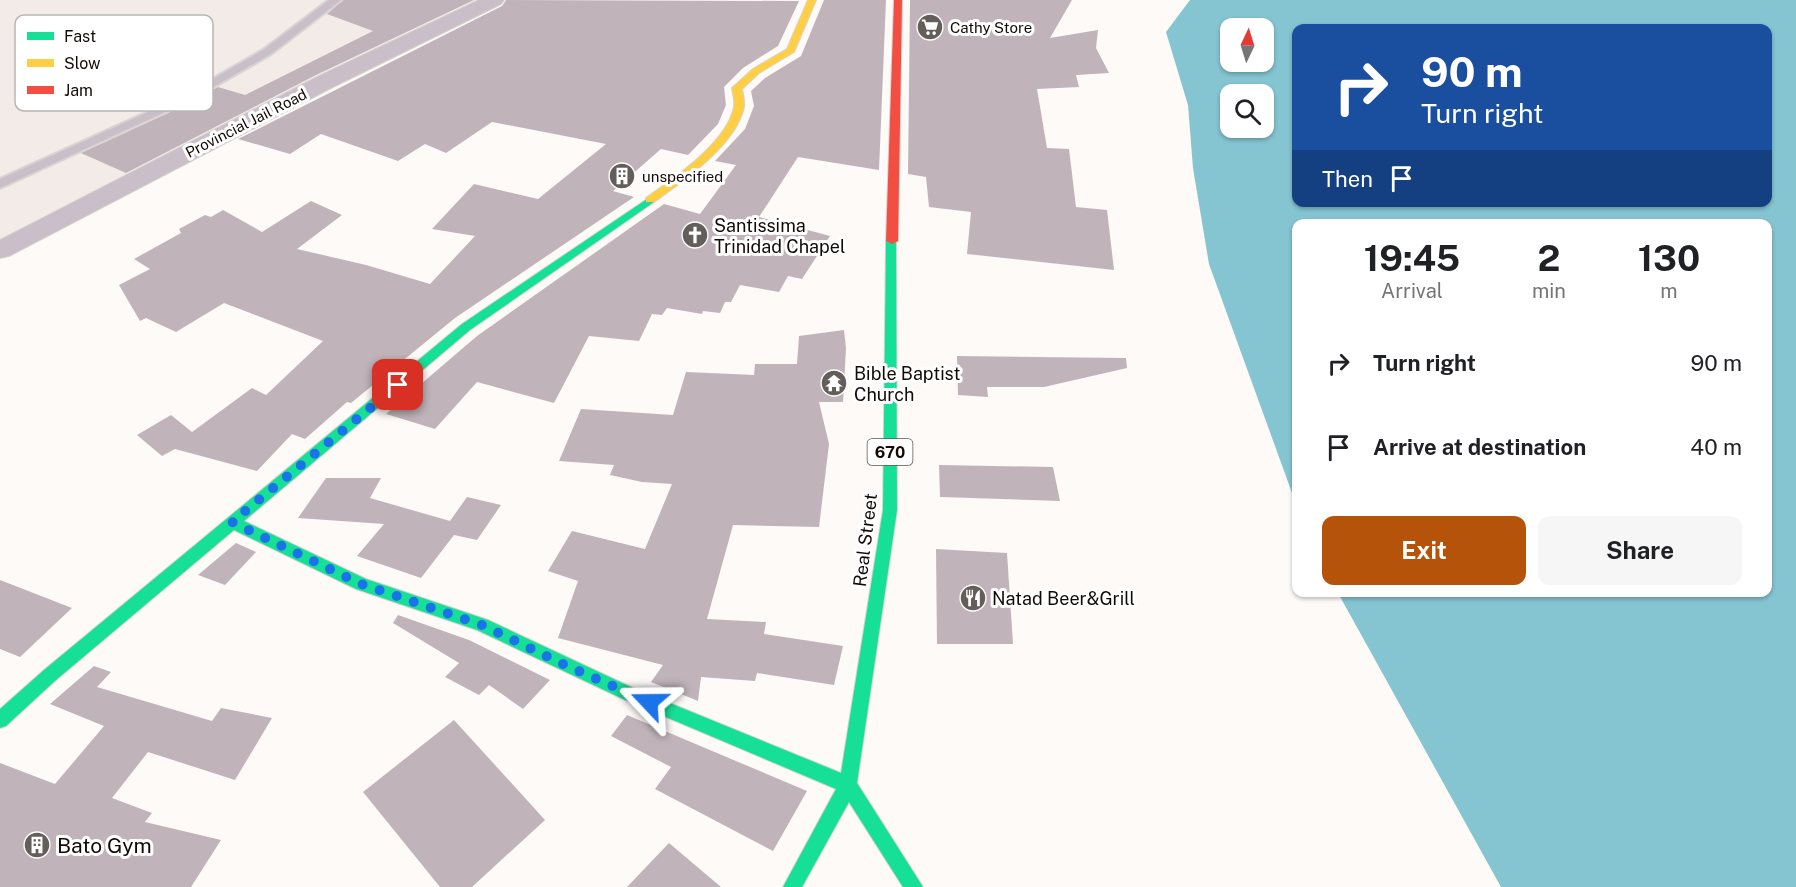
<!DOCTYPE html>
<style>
:root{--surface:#fff;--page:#f6f6f6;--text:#202124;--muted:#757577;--accent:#b45309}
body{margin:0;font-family:"Public Sans",sans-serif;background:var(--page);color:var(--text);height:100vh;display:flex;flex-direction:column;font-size:22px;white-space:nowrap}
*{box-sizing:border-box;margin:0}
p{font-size:20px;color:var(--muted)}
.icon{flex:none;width:33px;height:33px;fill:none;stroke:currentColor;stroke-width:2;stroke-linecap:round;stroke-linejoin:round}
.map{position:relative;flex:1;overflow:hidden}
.drawer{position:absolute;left:1292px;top:219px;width:480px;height:378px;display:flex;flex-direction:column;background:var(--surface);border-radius:12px;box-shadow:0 2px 4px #0004}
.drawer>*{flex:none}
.top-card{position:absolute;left:1292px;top:24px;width:480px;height:183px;border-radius:12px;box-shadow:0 2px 4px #0004;background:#1a4fa0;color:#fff;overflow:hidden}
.needle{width:39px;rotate:4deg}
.tools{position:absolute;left:1220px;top:18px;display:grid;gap:12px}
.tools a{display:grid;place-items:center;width:54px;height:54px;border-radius:12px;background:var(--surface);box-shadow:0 2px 4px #0004;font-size:30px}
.pin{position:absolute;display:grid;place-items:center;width:51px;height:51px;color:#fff;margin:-26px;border-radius:12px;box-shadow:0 3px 9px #0006}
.me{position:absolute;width:66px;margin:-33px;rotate:293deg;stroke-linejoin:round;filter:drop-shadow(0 0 4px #0008)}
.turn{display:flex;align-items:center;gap:21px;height:126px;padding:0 30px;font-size:27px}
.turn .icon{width:78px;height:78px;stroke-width:2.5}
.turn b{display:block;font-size:42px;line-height:51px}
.then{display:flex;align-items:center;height:57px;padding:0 30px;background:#0003;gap:12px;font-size:22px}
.eta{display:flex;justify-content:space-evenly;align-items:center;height:102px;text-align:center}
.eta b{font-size:36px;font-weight:700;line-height:42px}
.action{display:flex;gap:12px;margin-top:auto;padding:12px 30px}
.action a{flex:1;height:69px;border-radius:12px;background:var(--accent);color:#fff;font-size:24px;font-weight:700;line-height:69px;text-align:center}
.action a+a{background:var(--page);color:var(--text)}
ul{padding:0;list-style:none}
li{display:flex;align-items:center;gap:18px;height:84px;padding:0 30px}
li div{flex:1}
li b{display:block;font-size:22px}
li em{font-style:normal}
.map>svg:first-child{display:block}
.built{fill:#f3ebe7}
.water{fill:#85c4d1;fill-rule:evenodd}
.building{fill:#c0b4ba}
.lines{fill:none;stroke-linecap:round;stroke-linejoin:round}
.lane-casing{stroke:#d7d4d2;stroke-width:4}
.street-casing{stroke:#d7d4d2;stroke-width:2}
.fast-casing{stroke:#d7d4d2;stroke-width:2}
.slow-casing{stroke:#d7d4d2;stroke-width:2}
.jam-casing{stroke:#d7d4d2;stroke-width:2}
.lane{fill:#cabec8;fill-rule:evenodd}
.street{fill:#cabec8;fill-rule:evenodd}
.fast{fill:#16e098;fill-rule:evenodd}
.slow{fill:#ffcf43;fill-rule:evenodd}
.jam{fill:#f24e42;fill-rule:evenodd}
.route{stroke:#1a73e8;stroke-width:10;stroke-dasharray:0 18}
.labels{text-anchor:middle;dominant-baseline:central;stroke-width:6;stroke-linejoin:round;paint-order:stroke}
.far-poi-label{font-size:15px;fill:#120a07;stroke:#fff;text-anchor:start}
.far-street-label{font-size:15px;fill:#120a07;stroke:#fff}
.shield{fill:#fff;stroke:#595451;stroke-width:1.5}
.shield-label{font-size:16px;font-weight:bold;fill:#120a07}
.poi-label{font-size:18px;fill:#120a07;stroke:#fff;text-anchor:start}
.street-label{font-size:18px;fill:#120a07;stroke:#fff}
.near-poi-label{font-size:21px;fill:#120a07;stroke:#fff;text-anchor:start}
.key{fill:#fff;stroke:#b8b6b5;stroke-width:1.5}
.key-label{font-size:16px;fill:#120a07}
</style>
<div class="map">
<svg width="1796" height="887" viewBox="0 0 1796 887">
<rect width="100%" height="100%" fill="#fdfaf8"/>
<polygon class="built" points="0,0 486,0 0,244"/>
<path class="water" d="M1190,0H1796V887H1501L1338,593L1767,592V224H1296V504L1209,264L1193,168L1188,105L1166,32ZM1230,28H1263V62H1230ZM1296,28H1767V202H1296ZM1230,94H1263V128H1230Z"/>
<g class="building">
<polygon points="343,0 474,0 316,75 126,173 81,153 190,103 218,87 245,95 373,31 327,14"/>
<polygon points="506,0 799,1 778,46 743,68 724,87 726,105 718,124 688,155 661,149 613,191 634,197 455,318 351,403 347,402 305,439 292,434 257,471 175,449 162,456 137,435 171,415 192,432 252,388 266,395 323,341 224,303 176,332 146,318 140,321 119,285 150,269 134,259 181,233 179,229 205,215 211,217 223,210 262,232 311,201 342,215 297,249 366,265 430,284 475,236 432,229 474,184 538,199 606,144 492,122 446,153 425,144 398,161 321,134 290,154 238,139 502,6"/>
<polygon points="824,0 886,0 879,170 798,157 759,217 830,236 802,279 788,276 779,292 740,285 731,302 725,302 720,313 703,311 702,314 667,308 662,315 652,314 639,341 589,336 554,403 477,382 435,429 386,414 477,336 664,204 700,214 736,165 715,161 745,129 754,106 751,91 765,78 801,56"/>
<polygon points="910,0 1072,0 1050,38 1098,30 1096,48 1109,73 1076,75 1079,87 1037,89 1047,148 1069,149 1076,207 1107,210 1114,270 967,254 971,212 929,207 926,177 908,174"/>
<polygon points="844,330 846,348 843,402 819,402 829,444 819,527 733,525 707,619 766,622 764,634 843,646 834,685 757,673 755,681 701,677 698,701 651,682 663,665 558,638 578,581 548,571 572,531 645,549 672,484 642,482 610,475 614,465 559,461 581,409 673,415 686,372 754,375 755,364 797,364 799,336"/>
<polygon points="957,356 1126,358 1127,368 1044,387 987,387 988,397 958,395"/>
<polygon points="939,465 1053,467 1060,501 940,497"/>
<polygon points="326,478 381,478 370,498 450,521 467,497 501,505 477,540 454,535 421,578 357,556 384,524 298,518"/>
<polygon points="236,543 256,552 225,585 198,575"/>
<polygon points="936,549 1007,553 1013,644 937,644"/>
<polygon points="0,580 72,608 20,657 0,649"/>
<polygon points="398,615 469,640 550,680 523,709 489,685 479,695 445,677 459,663 393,623"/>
<polygon points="94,666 111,672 97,687 212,721 221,708 272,718 235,780 148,752 112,798 152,813 145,822 221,840 191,887 0,887 0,763 55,784 104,726 50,704"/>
<polygon points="627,715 807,791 773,851 655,789 671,767 611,736"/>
<polygon points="454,720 545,820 472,887 440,887 363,792"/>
<polygon points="669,843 721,887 627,887"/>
</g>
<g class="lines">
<defs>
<polygon id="lane" points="329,0 341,0 271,54 189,101 0,188 0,179 181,97 263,50"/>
<polygon id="street" points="479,0 504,0 501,4 333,87 9,256 0,258 0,240 317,77"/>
<polygon id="fast" points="650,197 655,200 654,202 470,330 244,521 366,579 488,620 633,688 841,773 883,510 886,241 888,239 896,239 897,510 857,783 923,887 903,887 849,802 802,887 783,887 836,789 621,698 477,630 356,589 234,530 56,680 6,726 0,728 0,709 44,670 462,324"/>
<path id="slow" d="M808,0H816L794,52L759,73L742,89C743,95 745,101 744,107C736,145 683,181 654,202H646V198C674,178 727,143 734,107C735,101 733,94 732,88L753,69L787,49Z"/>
<polygon id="jam" points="894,0 902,0 898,241 892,244 886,241"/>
</defs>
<use href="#lane" class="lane-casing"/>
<use href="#street" class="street-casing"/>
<use href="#fast" class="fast-casing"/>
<use href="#slow" class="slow-casing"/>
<use href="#jam" class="jam-casing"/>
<use href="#lane" class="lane"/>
<use href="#street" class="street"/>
<use href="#fast" class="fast"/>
<use href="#slow" class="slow"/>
<use href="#jam" class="jam"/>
</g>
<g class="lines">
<polyline class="route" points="398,385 232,522 361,584 482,625 565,665 649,702"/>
</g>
<defs>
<symbol id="supermarket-disc" viewBox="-11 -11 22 22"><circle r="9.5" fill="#645e5b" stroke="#fff"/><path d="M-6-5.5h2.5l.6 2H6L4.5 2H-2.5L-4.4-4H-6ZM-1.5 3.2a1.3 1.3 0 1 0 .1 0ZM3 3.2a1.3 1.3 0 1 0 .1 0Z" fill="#fff"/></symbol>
<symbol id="building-disc" viewBox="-11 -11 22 22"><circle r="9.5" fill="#645e5b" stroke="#fff"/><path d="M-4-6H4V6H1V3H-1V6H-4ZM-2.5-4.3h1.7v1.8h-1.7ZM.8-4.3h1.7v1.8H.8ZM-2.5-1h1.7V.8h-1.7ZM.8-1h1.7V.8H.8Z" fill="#fff"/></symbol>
<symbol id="church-disc" viewBox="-11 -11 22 22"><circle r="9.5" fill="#645e5b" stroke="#fff"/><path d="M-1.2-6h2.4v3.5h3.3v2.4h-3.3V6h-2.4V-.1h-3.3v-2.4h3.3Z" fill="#fff"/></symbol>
<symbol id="temple-disc" viewBox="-11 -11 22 22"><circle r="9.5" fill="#645e5b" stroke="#fff"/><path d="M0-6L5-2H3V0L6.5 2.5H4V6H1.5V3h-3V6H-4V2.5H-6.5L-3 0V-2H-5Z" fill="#fff"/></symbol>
<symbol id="restaurant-disc" viewBox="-11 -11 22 22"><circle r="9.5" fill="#645e5b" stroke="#fff"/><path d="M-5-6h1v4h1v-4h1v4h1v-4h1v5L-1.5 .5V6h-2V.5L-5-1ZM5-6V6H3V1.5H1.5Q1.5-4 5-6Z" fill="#fff"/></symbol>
</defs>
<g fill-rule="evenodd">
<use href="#supermarket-disc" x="915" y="12" width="30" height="30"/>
<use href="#building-disc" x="607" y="161" width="30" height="30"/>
<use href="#church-disc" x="680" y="220" width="30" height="30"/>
<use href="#temple-disc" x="819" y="368" width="30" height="30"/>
<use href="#restaurant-disc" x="958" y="583" width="30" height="30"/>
<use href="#building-disc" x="22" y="830" width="30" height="30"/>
</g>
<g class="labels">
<g class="far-poi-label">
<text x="950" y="27">Cathy Store</text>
<text x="642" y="176">unspecified</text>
</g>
<g class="far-street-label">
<text transform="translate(246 123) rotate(-27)">Provincial Jail Road</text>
</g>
<rect class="shield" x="867.5" y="439" width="45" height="26" rx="4.5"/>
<g class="shield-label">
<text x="890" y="452">670</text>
</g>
<g class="poi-label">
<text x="714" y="225">Santissima<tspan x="714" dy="21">Trinidad Chapel</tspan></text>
<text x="854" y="373">Bible Baptist<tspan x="854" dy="21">Church</tspan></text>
<text x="992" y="598">Natad Beer&amp;Grill</text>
</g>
<g class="street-label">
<text transform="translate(865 540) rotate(-83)">Real Street</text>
</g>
<g class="near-poi-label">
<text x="57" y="845">Bato Gym</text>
</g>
</g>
<rect x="15" y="15" width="198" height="96" rx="9" class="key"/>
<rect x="27" y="32" width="27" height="8" fill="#16e098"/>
<rect x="27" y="59" width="27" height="8" fill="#ffcf43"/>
<rect x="27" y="86" width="27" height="8" fill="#f24e42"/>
<g class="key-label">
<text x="64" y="42">Fast</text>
<text x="64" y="69">Slow</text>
<text x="64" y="96">Jam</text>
</g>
</svg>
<div class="tools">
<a><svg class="needle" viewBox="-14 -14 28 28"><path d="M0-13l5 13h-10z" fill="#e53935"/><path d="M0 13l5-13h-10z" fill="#757577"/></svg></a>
<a><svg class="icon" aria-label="search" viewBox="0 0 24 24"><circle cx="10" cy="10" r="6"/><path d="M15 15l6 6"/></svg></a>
</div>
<div class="pin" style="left:398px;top:385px;background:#d93025"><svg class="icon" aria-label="arrive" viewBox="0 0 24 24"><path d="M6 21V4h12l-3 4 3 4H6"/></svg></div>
<svg class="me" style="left:649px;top:702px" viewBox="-20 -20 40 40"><path d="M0-17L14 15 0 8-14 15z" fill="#1a73e8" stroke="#fff" stroke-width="4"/></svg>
<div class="top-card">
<div class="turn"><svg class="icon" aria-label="right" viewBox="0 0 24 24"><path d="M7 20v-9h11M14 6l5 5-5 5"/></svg><div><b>90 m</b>Turn right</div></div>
<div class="then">Then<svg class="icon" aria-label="arrive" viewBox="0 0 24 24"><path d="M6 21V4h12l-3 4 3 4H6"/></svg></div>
</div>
<section class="drawer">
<div class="eta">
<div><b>19:45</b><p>Arrival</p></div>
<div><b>2</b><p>min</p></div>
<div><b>130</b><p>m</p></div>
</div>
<ul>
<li><svg class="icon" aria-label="right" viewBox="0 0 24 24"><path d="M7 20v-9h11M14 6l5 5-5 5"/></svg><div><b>Turn right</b></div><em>90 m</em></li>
<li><svg class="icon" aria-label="arrive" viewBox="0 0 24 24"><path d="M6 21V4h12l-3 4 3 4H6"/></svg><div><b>Arrive at destination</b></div><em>40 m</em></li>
</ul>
<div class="action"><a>Exit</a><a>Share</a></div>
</section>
</div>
